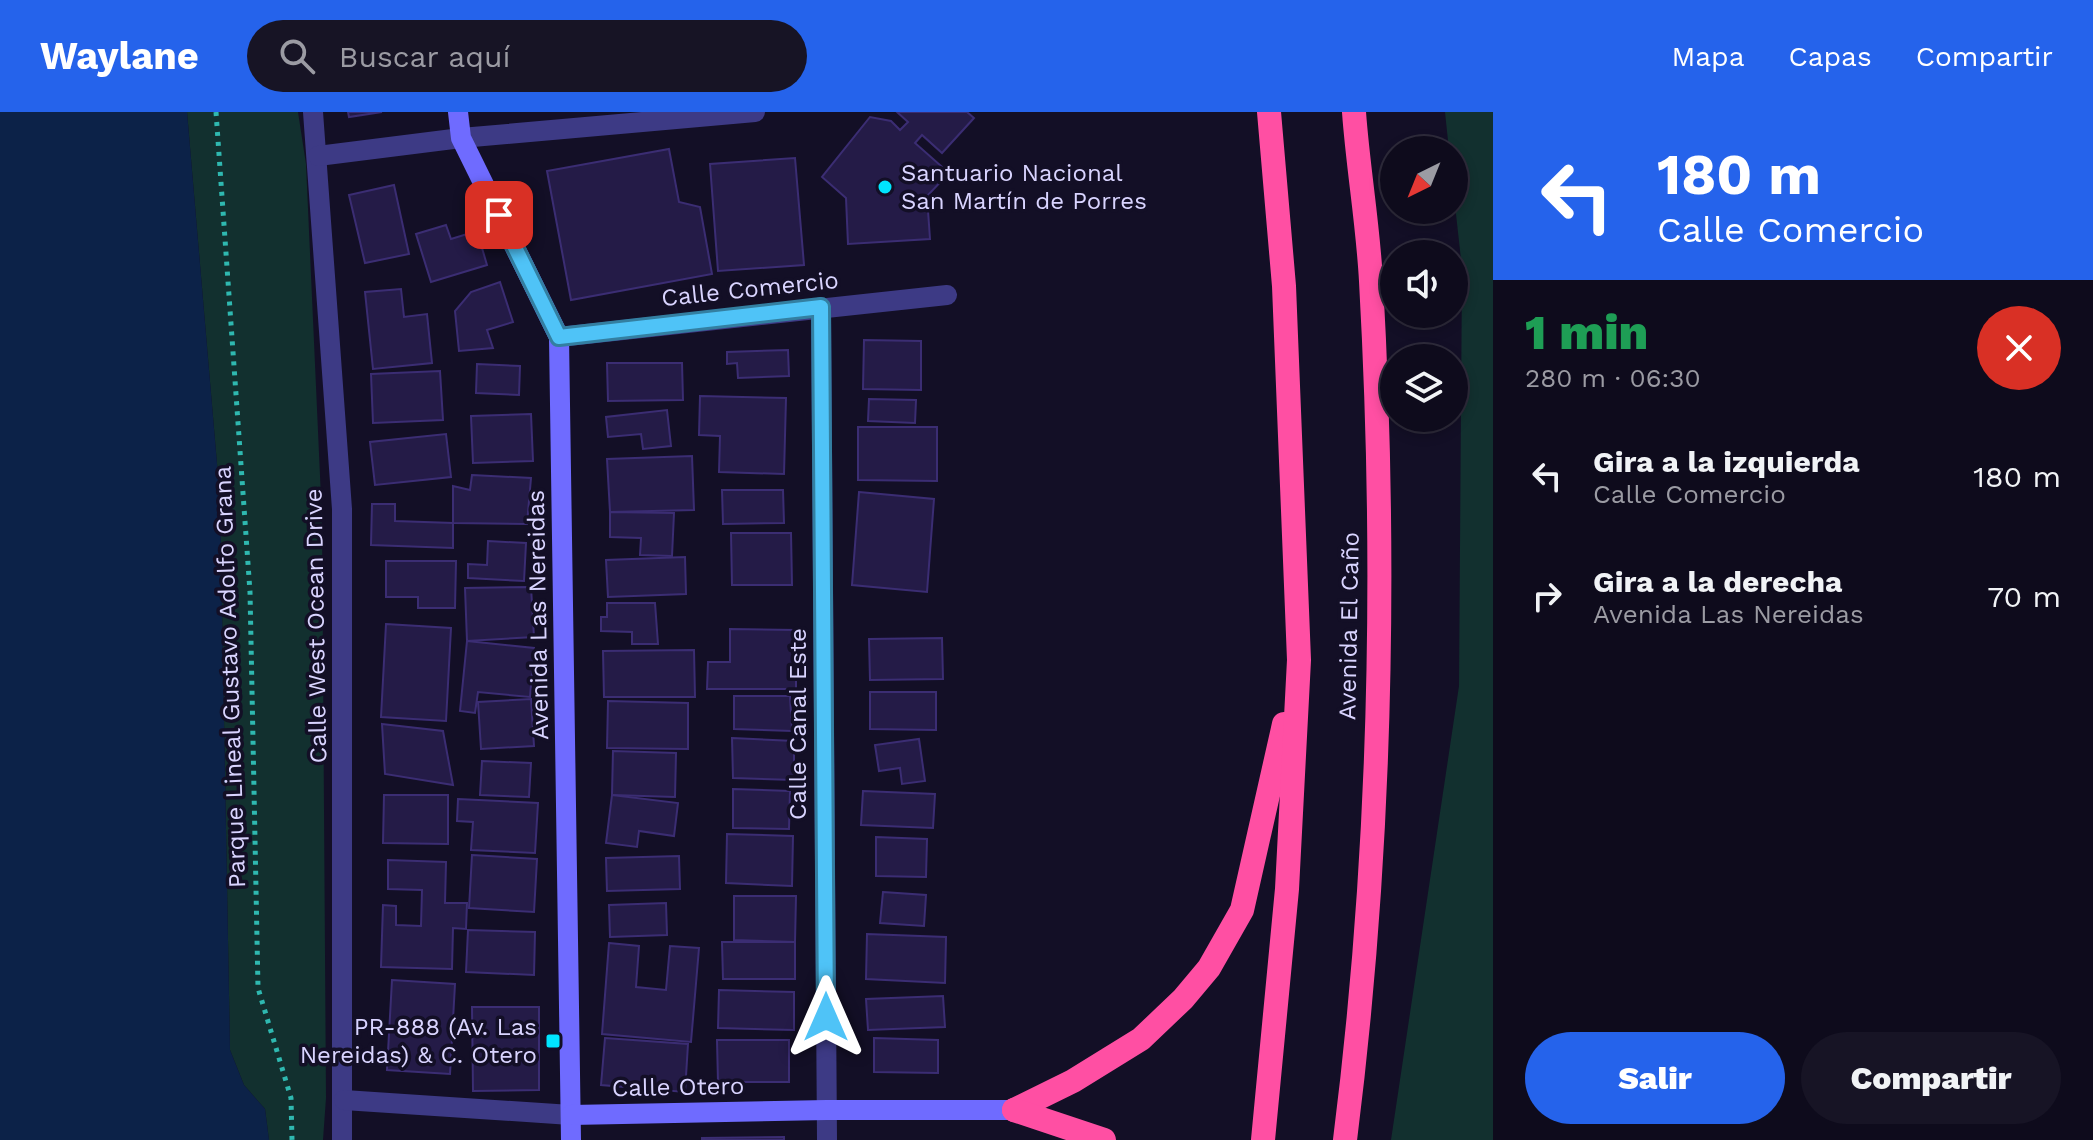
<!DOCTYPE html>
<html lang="es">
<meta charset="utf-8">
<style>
:root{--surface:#0e0b1c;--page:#171425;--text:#f1f3f6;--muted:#9b9ba3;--line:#2e2b3b;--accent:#2563eb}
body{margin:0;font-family:"Work Sans",sans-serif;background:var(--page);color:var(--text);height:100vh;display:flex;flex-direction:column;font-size:30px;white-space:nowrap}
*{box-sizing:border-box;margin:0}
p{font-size:26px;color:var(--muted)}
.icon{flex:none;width:44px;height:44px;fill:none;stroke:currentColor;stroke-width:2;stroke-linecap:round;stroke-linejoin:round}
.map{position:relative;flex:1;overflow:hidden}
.side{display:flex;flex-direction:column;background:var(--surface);width:600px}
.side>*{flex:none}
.hud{background:#2563eb;color:#fff;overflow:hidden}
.needle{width:52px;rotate:223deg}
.controls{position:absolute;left:1380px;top:24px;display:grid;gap:16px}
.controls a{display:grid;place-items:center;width:88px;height:88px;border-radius:50%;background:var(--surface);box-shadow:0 4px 12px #0003,0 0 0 2px var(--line);font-size:40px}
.pin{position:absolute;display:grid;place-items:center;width:68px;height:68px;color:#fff;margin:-34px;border-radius:16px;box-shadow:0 4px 12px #0006}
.me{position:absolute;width:88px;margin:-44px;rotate:0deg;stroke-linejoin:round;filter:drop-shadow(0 0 6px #0008)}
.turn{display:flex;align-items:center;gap:28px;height:168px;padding:0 32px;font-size:36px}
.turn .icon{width:104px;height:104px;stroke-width:2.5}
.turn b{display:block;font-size:56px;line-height:68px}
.round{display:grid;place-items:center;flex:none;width:84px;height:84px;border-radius:42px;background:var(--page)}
.headline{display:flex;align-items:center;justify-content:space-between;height:136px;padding:0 32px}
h1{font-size:48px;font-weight:800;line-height:60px;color:#1e9e55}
.button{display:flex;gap:16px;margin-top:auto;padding:16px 32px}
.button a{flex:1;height:92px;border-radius:48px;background:var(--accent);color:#fff;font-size:32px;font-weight:800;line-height:92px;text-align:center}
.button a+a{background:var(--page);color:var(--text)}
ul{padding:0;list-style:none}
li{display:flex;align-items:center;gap:24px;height:120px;padding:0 32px}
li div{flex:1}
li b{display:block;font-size:30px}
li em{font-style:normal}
header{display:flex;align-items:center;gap:48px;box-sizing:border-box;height:112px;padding:0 40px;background:var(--accent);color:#fff}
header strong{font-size:38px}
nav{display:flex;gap:44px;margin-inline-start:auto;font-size:28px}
.search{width:560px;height:72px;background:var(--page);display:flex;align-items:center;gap:20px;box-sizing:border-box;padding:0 28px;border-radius:44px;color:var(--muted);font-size:30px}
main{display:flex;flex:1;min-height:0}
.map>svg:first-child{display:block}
.green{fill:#12302f}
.water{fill:#0c2248}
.building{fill:#241b47;stroke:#3b2d73;stroke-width:2}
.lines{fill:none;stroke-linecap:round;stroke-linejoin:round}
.path{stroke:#2fb8b0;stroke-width:5;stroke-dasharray:4 6;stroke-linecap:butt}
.street{stroke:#3d3a85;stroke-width:20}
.secondary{stroke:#6f6bff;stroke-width:20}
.highway{stroke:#ff4fa3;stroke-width:24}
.route-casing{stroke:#337fa1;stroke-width:20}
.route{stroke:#4fc3f7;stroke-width:14}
.poi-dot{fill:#00e5ff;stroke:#130f26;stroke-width:3}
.labels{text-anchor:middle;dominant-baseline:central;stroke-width:7;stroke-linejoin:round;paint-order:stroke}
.poi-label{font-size:24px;fill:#d9d4ff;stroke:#130f26;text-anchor:start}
.street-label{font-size:24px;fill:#d9d4ff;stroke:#130f26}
</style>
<header>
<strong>Waylane</strong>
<div class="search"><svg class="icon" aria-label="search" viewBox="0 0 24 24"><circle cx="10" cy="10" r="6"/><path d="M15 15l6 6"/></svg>Buscar aquí</div>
<nav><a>Mapa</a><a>Capas</a><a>Compartir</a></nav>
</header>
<main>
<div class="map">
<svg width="1493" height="1028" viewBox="0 0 1493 1028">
<rect width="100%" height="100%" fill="#130f26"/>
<g class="green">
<polygon points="187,0 298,0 306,52 322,408 326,986 323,1028 269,1028 265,997 244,973 230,938 220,387"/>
<polygon points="1445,0 1493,0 1493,1028 1391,1028 1459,574 1462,156 1454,84 1454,38 1449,38"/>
</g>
<polygon class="water" points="0,0 187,0 220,387 230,938 244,973 265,997 269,1028 0,1028"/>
<g class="building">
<polygon points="348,0 382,0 349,5"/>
<polygon points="897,0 967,0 974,6 942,41 922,23 915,31 949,61 927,84 930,127 848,132 846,86 822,65 870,5 891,9 900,18 908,10"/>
<polygon points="669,37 679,90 700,95 712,162 571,188 547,59"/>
<polygon points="795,46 804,153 718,159 710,52"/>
<polygon points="394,73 409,142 365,151 349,83"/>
<polygon points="446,113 451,127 477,119 487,153 431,170 416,122"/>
<polygon points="500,170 513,210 487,218 493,236 459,239 455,199 471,180"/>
<polygon points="401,177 404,205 427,202 432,251 373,257 365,180"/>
<polygon points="864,228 921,229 921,278 863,277"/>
<polygon points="788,238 789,264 738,266 737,251 727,252 727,240"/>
<polygon points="607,251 682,251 683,288 608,289"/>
<polygon points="477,252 520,254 519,283 476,281"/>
<polygon points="440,259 443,308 373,311 371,262"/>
<polygon points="700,284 786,286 784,362 719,360 720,324 699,323"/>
<polygon points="869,287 916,288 915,311 868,309"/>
<polygon points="667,298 671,334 643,337 641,322 608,325 606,305"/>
<polygon points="531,302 533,349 473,351 471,304"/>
<polygon points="858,315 937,315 937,369 858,368"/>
<polygon points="446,322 451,365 375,373 370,330"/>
<polygon points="692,344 694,398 610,400 607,347"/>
<polygon points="472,363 531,366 527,412 453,411 453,374 470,378"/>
<polygon points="722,378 783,378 784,411 723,412"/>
<polygon points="859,380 934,387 927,480 852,473"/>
<polygon points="372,392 395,392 395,409 453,411 453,436 371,433"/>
<polygon points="610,400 674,401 672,444 640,443 641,426 610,425"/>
<polygon points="731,421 791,421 792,473 732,473"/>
<polygon points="488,429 526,431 524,469 468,466 468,452 487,453"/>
<polygon points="685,445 686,482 608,485 606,448"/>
<polygon points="386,449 456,449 455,496 418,496 418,485 386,485"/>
<polygon points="531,475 534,525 467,529 465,476"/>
<polygon points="607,491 655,491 658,532 632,532 632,520 601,519 601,505 607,505"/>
<polygon points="386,512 451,516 446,609 381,605"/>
<polygon points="730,517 796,518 796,577 707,577 708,550 730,550"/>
<polygon points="942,526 943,567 870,568 869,527"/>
<polygon points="467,529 534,536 530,585 478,580 475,601 460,599"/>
<polygon points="694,538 695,585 604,585 603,539"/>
<polygon points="870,580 936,580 936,618 870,617"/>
<polygon points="734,584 790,584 792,619 734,617"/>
<polygon points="531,587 534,634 481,637 478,590"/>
<polygon points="608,589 688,591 688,637 607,636"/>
<polygon points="382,612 443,619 453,673 385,662"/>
<polygon points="732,626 794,629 794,668 733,666"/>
<polygon points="919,627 925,669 902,672 900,656 879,659 875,633"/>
<polygon points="613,639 676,641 675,685 612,683"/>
<polygon points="482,649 531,651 529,685 480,683"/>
<polygon points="733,677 790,679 789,717 733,716"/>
<polygon points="863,679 935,682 933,716 861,713"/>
<polygon points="384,683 448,683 448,732 383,731"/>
<polygon points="612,683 678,691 674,724 639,719 637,735 606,731"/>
<polygon points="458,687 538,691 535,741 471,738 473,710 457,709"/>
<polygon points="727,722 793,724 792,774 726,771"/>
<polygon points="876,725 927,727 926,765 876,764"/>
<polygon points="472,743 537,747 534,800 469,796"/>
<polygon points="679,744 680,777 607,779 606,746"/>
<polygon points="388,748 446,750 445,791 467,791 466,817 453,816 452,857 381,855 383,793 396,794 396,813 421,814 422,778 388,777"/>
<polygon points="883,780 926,783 924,814 880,811"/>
<polygon points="734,784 796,784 795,830 734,828"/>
<polygon points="666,791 667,823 610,825 609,793"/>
<polygon points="468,818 535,820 534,863 466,860"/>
<polygon points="867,822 946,825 945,871 866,867"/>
<polygon points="722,830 795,830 795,867 723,867"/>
<polygon points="609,831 639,834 636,875 666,878 670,834 699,836 691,930 602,922"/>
<polygon points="392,868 455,872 450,962 387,958"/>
<polygon points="719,878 794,880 794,918 718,916"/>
<polygon points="943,884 945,915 868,918 866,887"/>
<polygon points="472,895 539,895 539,978 473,979"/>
<polygon points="605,926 688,932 685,980 601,973"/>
<polygon points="874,926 938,928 938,961 874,960"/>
<polygon points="717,928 789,928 789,970 718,970"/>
<polygon points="784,1025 784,1028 702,1028 702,1026"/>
</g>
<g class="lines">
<polyline class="path" points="216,0 250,480 258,876 291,986 292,1028"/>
<g class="street">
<polyline points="313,0 342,397 342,1028"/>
<polyline points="318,44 461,26 755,0"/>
<polyline points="821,195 827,1028"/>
<polyline points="559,225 947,183"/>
<polyline points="344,988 571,1003"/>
</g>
<g class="secondary">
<polyline points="458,0 461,26 559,225 571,1028"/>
<polyline points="571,1003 827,998 1014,998"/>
</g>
<g class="highway">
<polyline points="1014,998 1073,969 1141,927 1183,887 1209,856 1242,798 1284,612"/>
<polyline points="1014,998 1104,1028"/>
<polyline points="1263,1028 1287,777 1299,548 1284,174 1269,0"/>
<path d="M1345,1028C1381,744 1387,455 1371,169C1368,112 1358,56 1354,0"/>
</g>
</g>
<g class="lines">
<defs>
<polyline id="route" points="499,103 559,225 821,195 826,905"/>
</defs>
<use href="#route" class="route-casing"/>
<use href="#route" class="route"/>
</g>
<g class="poi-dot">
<circle cx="885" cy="75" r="8"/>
<rect x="545" y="921" width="16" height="16" rx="4"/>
</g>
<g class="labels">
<g class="poi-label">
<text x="901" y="61">Santuario Nacional<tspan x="901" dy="28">San Martín de Porres</tspan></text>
<text x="537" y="915" text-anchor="end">PR-888 (Av. Las<tspan x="537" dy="28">Nereidas) &amp; C. Otero</tspan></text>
</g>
<g class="street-label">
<text transform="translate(750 177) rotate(-6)">Calle Comercio</text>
<text transform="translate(538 503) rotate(-91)">Avenida Las Nereidas</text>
<text transform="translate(316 514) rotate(-91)">Calle West Ocean Drive</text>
<text transform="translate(1349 514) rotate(-89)">Avenida El Caño</text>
<text transform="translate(230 565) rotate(-92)">Parque Lineal Gustavo Adolfo Grana</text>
<text transform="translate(798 612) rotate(-90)">Calle Canal Este</text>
<text transform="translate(678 975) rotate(-1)">Calle Otero</text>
</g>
</g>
</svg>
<div class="controls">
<a><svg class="needle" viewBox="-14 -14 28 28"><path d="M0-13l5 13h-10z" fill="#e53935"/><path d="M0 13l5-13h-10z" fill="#9b9ba3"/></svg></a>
<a><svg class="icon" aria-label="sound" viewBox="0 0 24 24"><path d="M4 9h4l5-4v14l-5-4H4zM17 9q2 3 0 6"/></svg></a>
<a><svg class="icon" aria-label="layers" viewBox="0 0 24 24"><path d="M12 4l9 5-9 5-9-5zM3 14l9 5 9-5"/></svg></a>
</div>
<div class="pin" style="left:499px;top:103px;background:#d93025"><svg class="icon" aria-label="arrive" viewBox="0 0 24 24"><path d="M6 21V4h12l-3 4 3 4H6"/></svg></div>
<svg class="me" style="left:826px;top:905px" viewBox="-20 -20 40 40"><path d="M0-17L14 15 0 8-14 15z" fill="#4fc3f7" stroke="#fff" stroke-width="4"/></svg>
</div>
<section class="side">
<div class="hud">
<div class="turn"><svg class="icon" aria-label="left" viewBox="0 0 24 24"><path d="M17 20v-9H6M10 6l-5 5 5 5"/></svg><div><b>180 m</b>Calle Comercio</div></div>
</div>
<div class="headline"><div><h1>1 min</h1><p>280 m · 06:30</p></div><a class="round" style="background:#d93025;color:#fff"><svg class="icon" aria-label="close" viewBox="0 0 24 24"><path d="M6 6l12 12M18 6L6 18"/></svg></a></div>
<ul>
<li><svg class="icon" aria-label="left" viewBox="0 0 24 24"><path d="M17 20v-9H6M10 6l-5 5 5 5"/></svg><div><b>Gira a la izquierda</b><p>Calle Comercio</p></div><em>180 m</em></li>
<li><svg class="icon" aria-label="right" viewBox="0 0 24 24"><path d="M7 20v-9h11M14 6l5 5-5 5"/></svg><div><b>Gira a la derecha</b><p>Avenida Las Nereidas</p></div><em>70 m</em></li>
</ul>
<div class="button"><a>Salir</a><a>Compartir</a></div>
</section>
</main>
